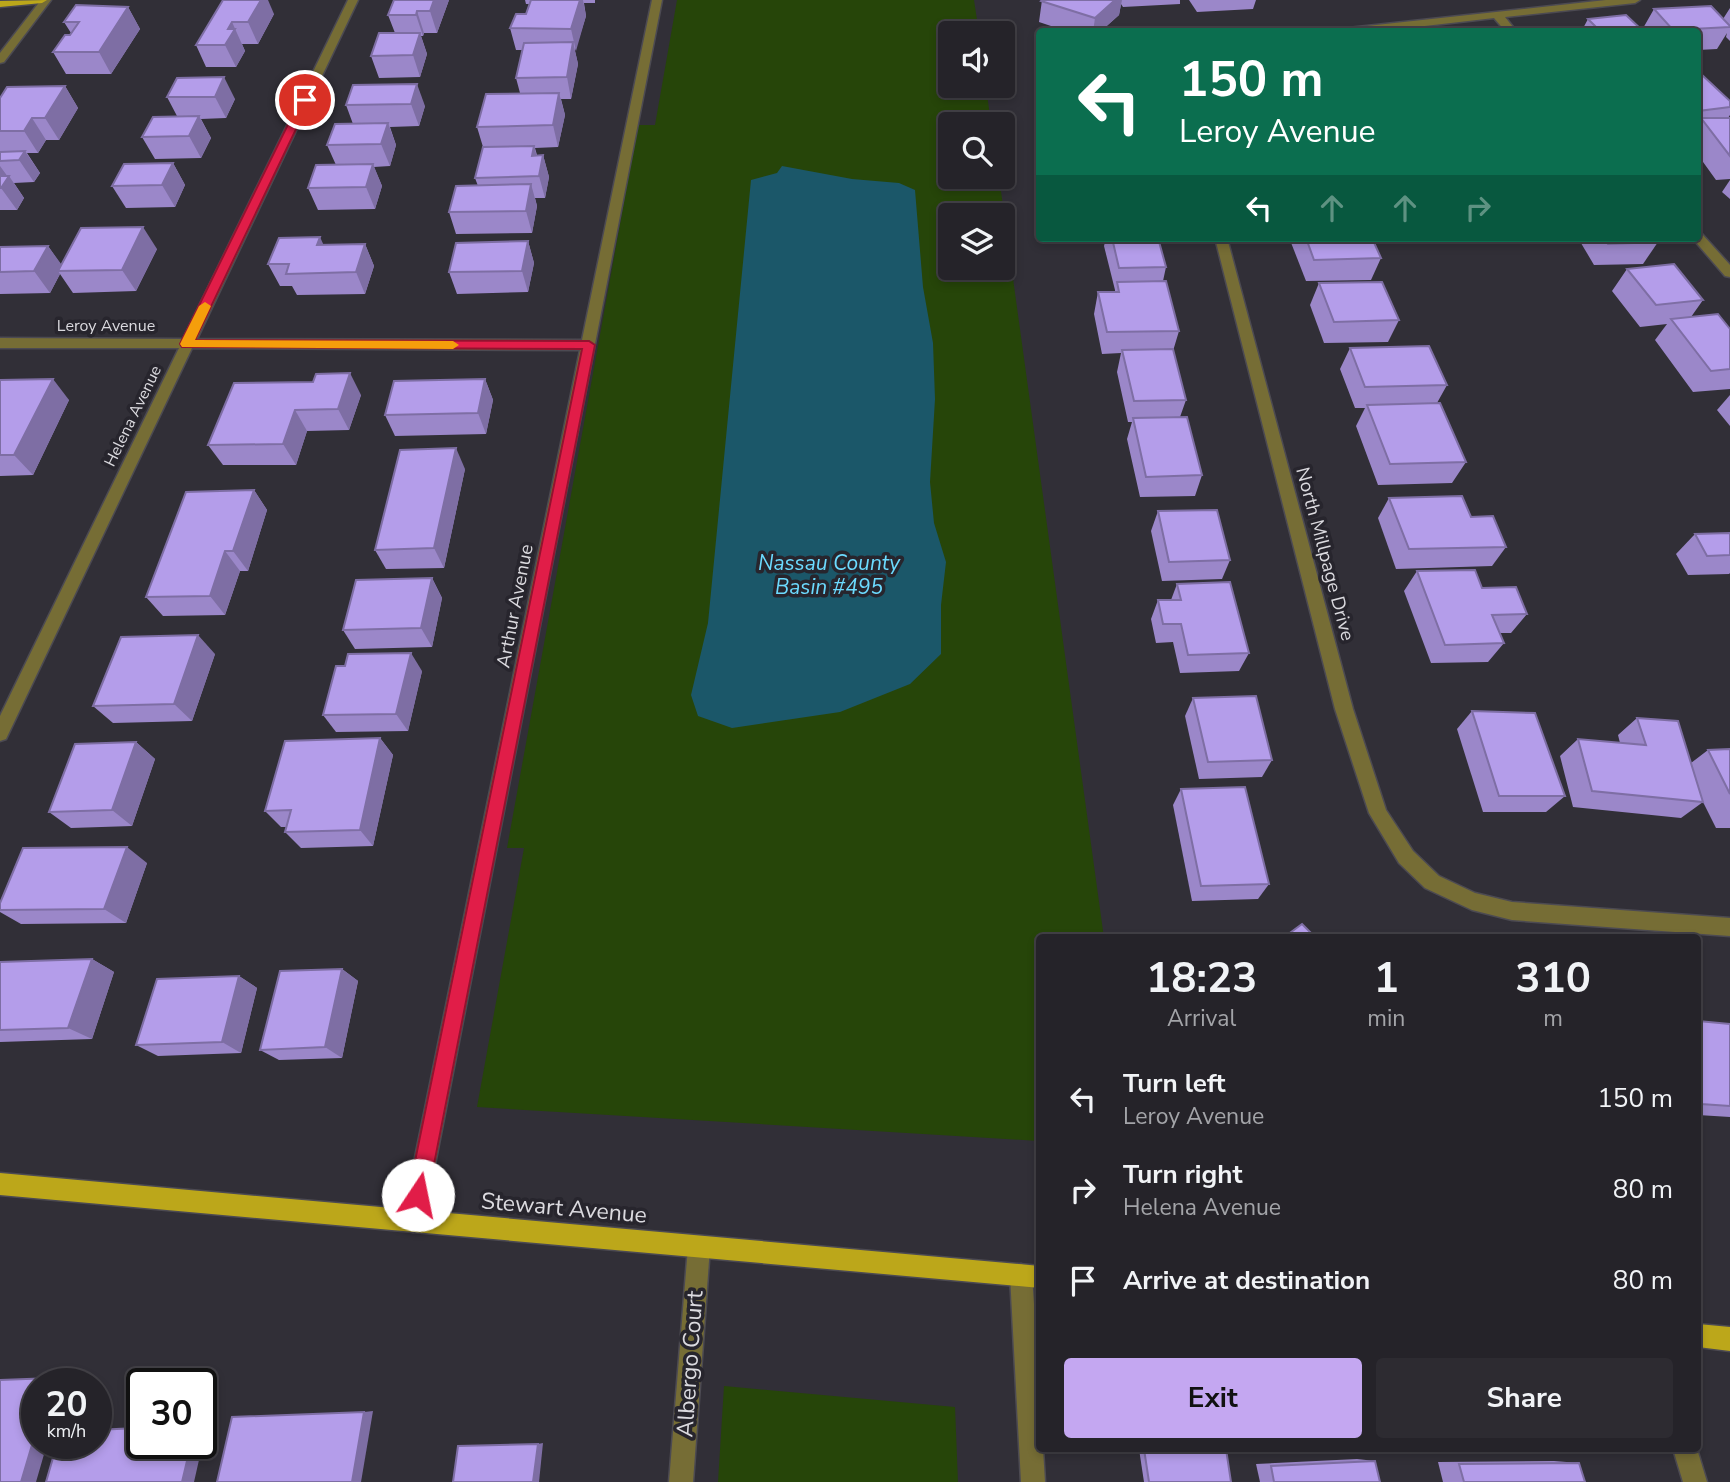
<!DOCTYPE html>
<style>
:root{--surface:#252329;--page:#2d2b31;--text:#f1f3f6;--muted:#a3a4a8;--line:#424046;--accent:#c4a7f1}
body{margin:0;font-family:"Nunito Sans",sans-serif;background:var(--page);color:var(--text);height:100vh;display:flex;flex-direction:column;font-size:26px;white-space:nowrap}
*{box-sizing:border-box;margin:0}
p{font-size:23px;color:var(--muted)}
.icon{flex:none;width:38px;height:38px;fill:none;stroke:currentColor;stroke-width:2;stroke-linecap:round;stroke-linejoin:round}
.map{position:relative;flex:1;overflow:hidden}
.drawer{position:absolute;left:1036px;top:934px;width:665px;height:518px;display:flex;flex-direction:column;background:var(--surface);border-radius:7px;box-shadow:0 4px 10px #0003,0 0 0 2px var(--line)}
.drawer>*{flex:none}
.guide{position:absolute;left:1036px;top:28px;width:665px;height:214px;border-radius:7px;box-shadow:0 4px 10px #0003,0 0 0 2px var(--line);background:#0b6e4f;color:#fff;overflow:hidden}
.controls{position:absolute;left:938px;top:21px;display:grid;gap:14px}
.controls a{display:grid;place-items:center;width:77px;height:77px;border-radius:7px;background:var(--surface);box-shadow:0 4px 10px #0003,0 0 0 2px var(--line);font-size:35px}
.speed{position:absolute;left:21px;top:1368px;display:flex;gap:14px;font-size:35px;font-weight:700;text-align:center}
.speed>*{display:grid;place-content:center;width:91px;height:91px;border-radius:50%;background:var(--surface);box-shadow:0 4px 10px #0003,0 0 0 2px var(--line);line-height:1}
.speed small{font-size:18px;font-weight:400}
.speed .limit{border:4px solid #111;border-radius:10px;background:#fff;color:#111}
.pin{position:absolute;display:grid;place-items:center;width:60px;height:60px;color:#fff;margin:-30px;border:4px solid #fff;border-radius:50%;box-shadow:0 2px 7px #0007}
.me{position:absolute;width:77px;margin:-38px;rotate:11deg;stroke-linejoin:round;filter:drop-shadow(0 0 5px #0008)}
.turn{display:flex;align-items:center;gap:24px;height:147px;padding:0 28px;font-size:32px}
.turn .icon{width:91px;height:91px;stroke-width:2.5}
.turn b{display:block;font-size:49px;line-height:60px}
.lanes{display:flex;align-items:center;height:66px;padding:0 28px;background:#0003;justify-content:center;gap:35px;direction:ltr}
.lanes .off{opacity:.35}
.eta{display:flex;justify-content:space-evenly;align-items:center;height:119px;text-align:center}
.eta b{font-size:42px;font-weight:700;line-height:49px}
.primary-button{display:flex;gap:14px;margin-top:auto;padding:14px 28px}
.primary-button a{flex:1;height:80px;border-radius:7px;background:var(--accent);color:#111;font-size:28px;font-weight:700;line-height:80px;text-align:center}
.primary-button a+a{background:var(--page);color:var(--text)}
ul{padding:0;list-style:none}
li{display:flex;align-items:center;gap:21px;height:91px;padding:0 28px}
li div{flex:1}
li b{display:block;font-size:26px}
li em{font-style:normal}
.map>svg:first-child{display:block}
.green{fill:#264509;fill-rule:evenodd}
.water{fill:#1b5769}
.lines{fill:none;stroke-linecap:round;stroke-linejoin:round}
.minor-casing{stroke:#4c4a52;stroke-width:3}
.major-casing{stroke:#4c4a52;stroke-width:3}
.minor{fill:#766d35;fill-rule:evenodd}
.major{fill:#bca71a;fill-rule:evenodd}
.wall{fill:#9b87c9}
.shaded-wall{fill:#7e6ea4}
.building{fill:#b49dea;stroke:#7e6ea4;stroke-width:2}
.route{fill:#e11d48;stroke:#92132f;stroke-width:2}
.slow{fill:#f59e0b}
.labels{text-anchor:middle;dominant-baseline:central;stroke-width:7;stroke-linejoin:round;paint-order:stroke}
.far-street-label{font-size:16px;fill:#dbdadf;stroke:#27252d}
.street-label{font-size:19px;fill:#dbdadf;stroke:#27252d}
.water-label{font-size:21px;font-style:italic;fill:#6cdbff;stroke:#27252d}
.near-street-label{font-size:23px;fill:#dbdadf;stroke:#27252d}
</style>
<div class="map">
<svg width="1730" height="1482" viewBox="0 0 1730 1482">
<rect width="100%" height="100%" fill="#312f37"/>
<g class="green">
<path d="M677,0H974L979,33H950V86H986L991,124H950V177H999L1104,938H1040L1039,1141L477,1107L524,848H507L638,125H655ZM950,215H1003V268H950Z"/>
<polygon points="724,1386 955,1407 958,1482 718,1482"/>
</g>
<polygon class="water" points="782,166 852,179 899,183 915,190 923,287 933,343 935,399 930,482 934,523 946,562 941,605 941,654 910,684 840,712 732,728 698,716 691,695 708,623 751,180 777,173"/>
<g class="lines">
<defs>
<g id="minor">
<polygon points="41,0 51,0 4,62 0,63 0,53"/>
<polygon points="348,0 358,0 197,339 582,340 652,0 662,0 424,1221 421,1229 413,1232 405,1229 402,1221 580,350 192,348 6,739 0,741 0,716 179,348 0,348 0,338 183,339"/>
<polygon points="1606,0 1640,0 1635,3 1505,17 1517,32 1506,32 1494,18 1373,32 1334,32 1339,29"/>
<polygon points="1698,233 1702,234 1730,265 1730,277 1725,276 1694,240 1692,238 1698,238"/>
<polygon points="1215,238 1227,238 1353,709 1386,810 1413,851 1439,876 1475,893 1512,902 1730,918 1730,936 1512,920 1472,910 1425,888 1399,863 1369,813 1335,709"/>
<polygon points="699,1236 707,1239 710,1247 693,1482 669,1482 688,1247 691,1239"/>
<polygon points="1021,1264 1029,1267 1032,1275 1040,1390 1040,1449 1043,1449 1045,1482 1021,1482 1010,1275 1013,1267"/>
<polygon points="1673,1449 1697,1449 1707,1482 1683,1482"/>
</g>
<g id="major">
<polygon points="47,0 42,3 0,7 0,1"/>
<polygon points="0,1173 1040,1266 1040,1288 0,1195"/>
<polygon points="1698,1324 1730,1327 1730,1351 1698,1347"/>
</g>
</defs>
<use href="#minor" class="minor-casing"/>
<use href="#major" class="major-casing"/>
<use href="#minor" class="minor"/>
<use href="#major" class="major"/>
</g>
<g class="wall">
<polygon points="223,0 274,14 258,44 242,44 245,51 236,67 206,67 196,45"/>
<polygon points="449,0 437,33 424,33 423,36 421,36 427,54 420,77 379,78 371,56 395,33 388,15"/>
<polygon points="525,0 595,0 595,3 584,3 586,16 575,51 578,64 571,99 561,99 565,115 558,147 535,148 537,155 543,155 549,177 545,198 535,198 537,206 532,233 456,234 449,212 478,186 475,178 483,147 477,127 520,93 516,78 522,50 516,50 510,28 526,14 529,4 526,4"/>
<polygon points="1042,0 1180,0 1180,4 1123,7 1121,4 1119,15 1101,31 1066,31 1039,22"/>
<polygon points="1189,0 1256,0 1253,9 1197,12"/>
<polygon points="128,7 140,29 111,74 66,74 53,52 71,33 64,22"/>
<polygon points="1730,8 1730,41 1726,37 1727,33 1717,49 1698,50 1698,32 1581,32 1588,19 1642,30 1654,9 1723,19"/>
<polygon points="1698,73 1730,101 1730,115 1728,118 1730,118 1730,179 1716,180 1698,155"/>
<polygon points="177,78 235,99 226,118 201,119 211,138 201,158 155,159 142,137 177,116 167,97"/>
<polygon points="353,85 425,106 419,126 390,127 396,145 390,166 374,167 382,186 375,209 318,210 308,188 336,165 327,145 353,124 346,105"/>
<polygon points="65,86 78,108 59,140 46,140 38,153 27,153 40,173 34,182 14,183 24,198 17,210 0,210 0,98"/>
<polygon points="173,163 185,185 175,207 126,208 112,186"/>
<polygon points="1730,180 1730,199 1722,192"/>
<polygon points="1106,238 1158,238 1166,267 1163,281 1179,331 1173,351 1186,400 1180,417 1202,475 1195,496 1140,497 1127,439 1132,422 1128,422 1117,372 1121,353 1102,354 1094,314 1098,292 1115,292 1115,290 1104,246"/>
<polygon points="1291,238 1306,238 1381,258 1371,280 1306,281 1290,240"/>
<polygon points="1578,238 1655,238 1658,242 1643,264 1594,265"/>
<polygon points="528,241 534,263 528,292 457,294 449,272"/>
<polygon points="365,244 374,266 365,294 297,295 292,286 280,286 268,264 324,245"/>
<polygon points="48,246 61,265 157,249 136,291 73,293 60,274 50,293 0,294 0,247"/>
<polygon points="1627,269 1703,300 1691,317 1730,329 1730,389 1693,392 1655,340 1667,324 1640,327 1612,291"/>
<polygon points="1319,283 1399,320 1388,342 1324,343 1310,305"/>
<polygon points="1350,348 1447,385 1437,403 1466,462 1452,483 1378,485 1356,426 1365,408 1355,408 1340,369"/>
<polygon points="485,379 493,400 486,434 395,436 385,415"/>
<polygon points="0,380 69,400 33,475 0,476"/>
<polygon points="234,383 361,395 349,430 307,431 296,465 223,465 208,445"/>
<polygon points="1730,395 1730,426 1717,410"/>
<polygon points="465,469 444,568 386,569 375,550"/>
<polygon points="254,490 267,510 248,571 240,571 225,615 163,616 146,597"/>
<polygon points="1389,498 1471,517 1506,547 1492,566 1396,569 1378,518"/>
<polygon points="1158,511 1230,560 1222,579 1162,581 1151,531"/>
<polygon points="1730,533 1730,573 1729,574 1688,575 1676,554 1695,534"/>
<polygon points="1417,571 1482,588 1527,614 1511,633 1500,633 1504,643 1488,662 1431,663 1404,591"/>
<polygon points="432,578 442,598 432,647 355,649 343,630"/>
<polygon points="1177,584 1249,653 1239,671 1180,673 1173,642 1156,643 1151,619 1158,600 1171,600"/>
<polygon points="215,654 192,721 113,723 93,706"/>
<polygon points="422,671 408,731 336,732 323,715"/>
<polygon points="1193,698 1272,760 1262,777 1199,779 1185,716"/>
<polygon points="1472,711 1565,796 1546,812 1483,812 1457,729"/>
<polygon points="1637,718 1691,763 1708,750 1730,749 1730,828 1716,828 1703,802 1681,818 1573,807 1560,756 1578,739 1620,743 1618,735"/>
<polygon points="380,738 393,755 373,846 301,848 285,832 286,827 281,827 265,811"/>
<polygon points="136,742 155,759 132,826 71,828 49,812"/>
<polygon points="1181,789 1269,884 1258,899 1192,901 1173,805"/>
<polygon points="147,863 126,923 21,924 0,912 0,903"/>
<polygon points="92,959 114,972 92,1039 0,1042 0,962"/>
<polygon points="342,969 358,981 342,1058 279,1060 260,1050"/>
<polygon points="239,976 257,988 241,1053 158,1056 136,1045"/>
<polygon points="1698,1021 1730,1024 1730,1117 1698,1115"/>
<polygon points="1139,1449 1226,1449 1231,1482 1144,1482"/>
<polygon points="1357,1459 1375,1461 1380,1482 1260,1482 1256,1464"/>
<polygon points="1554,1461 1579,1463 1585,1482 1443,1482 1438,1462"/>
</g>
<g class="shaded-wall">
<polygon points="261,0 268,0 274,14 258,44 248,22"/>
<polygon points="434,0 449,0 437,33 430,11"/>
<polygon points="580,0 583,0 586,16 576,51 571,29"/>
<polygon points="1115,0 1122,0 1119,15 1100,32 1093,32 1095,18"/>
<polygon points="128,7 140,29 111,74 99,52"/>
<polygon points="417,11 424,33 423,36 416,15"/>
<polygon points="232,22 245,51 236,67 225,45 228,29"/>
<polygon points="420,33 427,54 420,77 413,55"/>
<polygon points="573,42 578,64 571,99 567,77"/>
<polygon points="224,77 235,99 226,118 215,97"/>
<polygon points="417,84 425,106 419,126 411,104"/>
<polygon points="65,86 78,108 59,140 45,118"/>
<polygon points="559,93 565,115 558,147 553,125"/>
<polygon points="199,116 211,138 201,158 189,136"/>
<polygon points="32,118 46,140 38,153 24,131"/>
<polygon points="388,123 396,145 390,166 381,144"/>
<polygon points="534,146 540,168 538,178 532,156"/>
<polygon points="25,151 40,173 34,182 19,160"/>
<polygon points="543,155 549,177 545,198 539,176"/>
<polygon points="173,163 185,185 175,207 162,185"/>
<polygon points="373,164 382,186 375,209 366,187"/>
<polygon points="0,166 8,177 9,176 24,198 17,210 1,188 0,188"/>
<polygon points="531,184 537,206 532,233 526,211"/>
<polygon points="143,227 157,249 136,291 122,270"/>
<polygon points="320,237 330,259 317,245"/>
<polygon points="528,241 534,263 528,292 522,271"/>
<polygon points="365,244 374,266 365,294 356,272"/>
<polygon points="48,246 64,268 58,271 60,274 50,293 34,271"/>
<polygon points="350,373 361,395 349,430 338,409"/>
<polygon points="53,379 69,400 33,475 14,455"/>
<polygon points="485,379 493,400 486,434 478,413"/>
<polygon points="295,410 307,431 296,465 283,444"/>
<polygon points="456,448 465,469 444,568 434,548"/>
<polygon points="254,490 267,510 248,571 233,551"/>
<polygon points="225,551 240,571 225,615 210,596"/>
<polygon points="432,578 442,598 432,647 421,628"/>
<polygon points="198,635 215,654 192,721 174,704"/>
<polygon points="411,653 422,671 408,731 396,714"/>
<polygon points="380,738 393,755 373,846 360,830"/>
<polygon points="136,742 155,759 132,826 112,810"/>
<polygon points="127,847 147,863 126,923 104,909"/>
<polygon points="92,959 114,972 92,1039 68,1028"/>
<polygon points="342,969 358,981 342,1058 325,1047"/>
<polygon points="239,976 257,988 241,1053 222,1042"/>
<polygon points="52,1378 66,1378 64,1384 50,1384"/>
<polygon points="202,1398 213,1398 194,1482 182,1482 191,1444 201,1444"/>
<polygon points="373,1411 361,1482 352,1482 364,1412"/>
<polygon points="37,1428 37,1444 47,1444 36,1482 21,1482"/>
<polygon points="543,1443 539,1482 533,1482 538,1444"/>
</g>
<g class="building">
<polygon points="223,0 261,0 248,22 232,22 228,29 235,29 225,45 196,45"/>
<polygon points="394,0 434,0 430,11 417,11 416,15 388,15"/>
<polygon points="531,0 580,0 571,29 510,28 516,14 526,14"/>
<polygon points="1042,0 1115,0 1095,18 1041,1"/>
<polygon points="76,5 128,7 99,52 53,52 65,35 70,35 79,22 64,22"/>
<polygon points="1711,6 1730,26 1730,27 1673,30 1654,9"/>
<polygon points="1626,15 1644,32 1601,32 1588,19"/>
<rect x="1066" y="31" width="41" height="1"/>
<polygon points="379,33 420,33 413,55 371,56"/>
<polygon points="573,42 567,77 516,78 524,43"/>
<polygon points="1698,73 1700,73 1730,101 1730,107 1698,111"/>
<polygon points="224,77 215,97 167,97 177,78"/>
<polygon points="417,84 411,104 346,105 353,85"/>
<polygon points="65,86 45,118 32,118 24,131 0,131 0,98 7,87"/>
<polygon points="559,93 553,125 477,127 486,94"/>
<polygon points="199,116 189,136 142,137 153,117"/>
<polygon points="1701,118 1730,118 1730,156"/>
<polygon points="388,123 381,144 327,145 335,124"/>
<polygon points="534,146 532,156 543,155 539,176 475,178 483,147"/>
<polygon points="25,151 19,160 0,161 0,152"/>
<polygon points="173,163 162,185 112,186 124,164"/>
<polygon points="373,164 366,187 308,188 316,165"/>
<polygon points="0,176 9,176 1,188 0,188"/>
<polygon points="531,184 526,211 449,212 456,186"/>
<polygon points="143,227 122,270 58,271 81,228"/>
<polygon points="320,237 317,245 365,244 356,272 286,274 289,264 268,264 279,238"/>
<polygon points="1112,238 1158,238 1166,267 1119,268"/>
<polygon points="1306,238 1372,238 1381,258 1314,260"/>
<polygon points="1605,238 1655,238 1658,242 1608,244"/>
<polygon points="528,241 522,271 449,272 456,243"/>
<polygon points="48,246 34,271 0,272 0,247"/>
<polygon points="1674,264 1703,300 1656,305 1627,269"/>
<polygon points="1166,281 1179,331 1107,332 1098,292 1119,292 1117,282"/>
<polygon points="1382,282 1399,320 1334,322 1319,283"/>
<polygon points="1718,314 1730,329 1730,369 1711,371 1671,319"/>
<polygon points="1429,346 1447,385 1365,387 1350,348"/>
<polygon points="1173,349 1186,400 1134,401 1122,350"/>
<polygon points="350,373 338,409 295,410 283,444 208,445 234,383 313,382 316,374"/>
<polygon points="53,379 14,455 0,455 0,380"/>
<polygon points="485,379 478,413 385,415 394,381"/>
<polygon points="1440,403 1466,462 1390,464 1367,405"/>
<polygon points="1187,417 1202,475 1146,477 1133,418"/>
<polygon points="456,448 434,548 375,550 400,450"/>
<polygon points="254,490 233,551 225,551 210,596 146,597 186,492"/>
<polygon points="1462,496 1471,517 1493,516 1506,547 1409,549 1389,498"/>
<polygon points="1217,510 1230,560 1169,562 1158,511"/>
<polygon points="1730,533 1730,555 1707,556 1695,534"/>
<polygon points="1475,570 1482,588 1516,587 1527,614 1492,615 1504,643 1445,645 1417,571"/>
<polygon points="432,578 421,628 343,630 356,580"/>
<polygon points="1230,582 1249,653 1188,655 1181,624 1163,624 1158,600 1181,600 1177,584"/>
<polygon points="198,635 174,704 93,706 121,637"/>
<polygon points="411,653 396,714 323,715 336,666 345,666 348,654"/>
<polygon points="1256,696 1272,760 1208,762 1193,698"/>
<polygon points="1472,711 1535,713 1565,796 1499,796"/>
<polygon points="1637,718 1678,721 1703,802 1592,791 1578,739 1646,745"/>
<polygon points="380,738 360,830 285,832 291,810 265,811 285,741"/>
<polygon points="136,742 112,810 49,812 75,744"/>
<polygon points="1730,749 1730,794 1708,750"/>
<polygon points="1245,787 1269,884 1201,886 1181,789"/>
<polygon points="127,847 104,909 0,910 0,903 23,848"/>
<polygon points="1302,924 1316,938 1283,938"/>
<polygon points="92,959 68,1028 0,1030 0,962"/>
<polygon points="342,969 325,1047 260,1050 280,971"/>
<polygon points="239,976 222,1042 136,1045 157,979"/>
<polygon points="1698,1021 1730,1024 1730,1106 1701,1104 1698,1092"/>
<polygon points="52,1378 50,1384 37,1384 37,1428 21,1482 0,1482 0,1380"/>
<polygon points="142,1408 142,1444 191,1444 182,1482 46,1482 57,1444 96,1444 96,1430 137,1428"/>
<polygon points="364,1412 352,1482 217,1482 232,1417"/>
<polygon points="538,1444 533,1482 453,1482 458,1446"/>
<polygon points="1144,1449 1226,1449 1231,1482 1149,1482"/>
<polygon points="1375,1461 1380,1482 1274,1482 1271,1466"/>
<polygon points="1579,1463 1585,1482 1464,1482 1459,1464"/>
</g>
<polygon class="route" points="301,98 310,100 195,340 589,341 595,345 428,1195 425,1202 418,1205 411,1202 408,1195 582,349 182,347 180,344"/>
<polygon class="slow" points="205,302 211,306 195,340 453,341 459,345 453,349 182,347 180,344 199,306"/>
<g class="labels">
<g class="far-street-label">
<text x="106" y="326">Leroy Avenue</text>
<text transform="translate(133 416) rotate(-64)">Helena Avenue</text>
</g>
<g class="street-label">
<text transform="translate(1325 554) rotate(75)">North Millpage Drive</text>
<text transform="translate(515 606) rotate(-79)">Arthur Avenue</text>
</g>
<g class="water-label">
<text x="829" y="563">Nassau County<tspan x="829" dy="24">Basin #495</tspan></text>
</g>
<g class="near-street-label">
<text transform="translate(564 1208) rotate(5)">Stewart Avenue</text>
<text transform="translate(690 1364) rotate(-86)">Albergo Court</text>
</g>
</g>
</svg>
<div class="controls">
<a><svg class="icon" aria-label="sound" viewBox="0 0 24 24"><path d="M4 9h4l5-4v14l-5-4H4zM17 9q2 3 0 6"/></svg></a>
<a><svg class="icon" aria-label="search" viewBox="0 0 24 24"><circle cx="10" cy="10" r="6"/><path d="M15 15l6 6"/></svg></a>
<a><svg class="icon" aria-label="layers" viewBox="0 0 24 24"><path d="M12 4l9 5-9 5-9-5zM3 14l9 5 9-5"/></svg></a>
</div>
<div class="speed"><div>20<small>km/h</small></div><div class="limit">30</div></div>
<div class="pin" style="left:305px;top:100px;background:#d93025"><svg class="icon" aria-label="arrive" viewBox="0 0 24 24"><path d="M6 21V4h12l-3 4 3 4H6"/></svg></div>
<svg class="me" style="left:418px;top:1195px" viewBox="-20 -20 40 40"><circle r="19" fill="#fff"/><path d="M0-13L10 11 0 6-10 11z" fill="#e11d48"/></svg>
<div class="guide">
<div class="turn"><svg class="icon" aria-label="left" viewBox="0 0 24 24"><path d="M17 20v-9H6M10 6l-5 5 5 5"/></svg><div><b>150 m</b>Leroy Avenue</div></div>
<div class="lanes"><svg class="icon" aria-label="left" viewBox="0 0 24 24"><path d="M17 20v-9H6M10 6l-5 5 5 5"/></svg><svg class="icon off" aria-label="ahead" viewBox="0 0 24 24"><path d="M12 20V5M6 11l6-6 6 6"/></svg><svg class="icon off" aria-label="ahead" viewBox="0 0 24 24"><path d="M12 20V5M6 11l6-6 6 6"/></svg><svg class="icon off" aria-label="right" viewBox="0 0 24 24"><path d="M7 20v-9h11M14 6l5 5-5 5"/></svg></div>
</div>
<section class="drawer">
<div class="eta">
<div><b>18:23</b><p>Arrival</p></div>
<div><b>1</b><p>min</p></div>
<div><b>310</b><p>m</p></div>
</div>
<ul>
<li><svg class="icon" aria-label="left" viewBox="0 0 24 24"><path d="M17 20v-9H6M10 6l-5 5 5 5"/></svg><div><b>Turn left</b><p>Leroy Avenue</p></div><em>150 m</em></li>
<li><svg class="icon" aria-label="right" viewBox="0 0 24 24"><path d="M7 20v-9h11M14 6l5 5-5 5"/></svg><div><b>Turn right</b><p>Helena Avenue</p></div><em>80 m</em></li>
<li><svg class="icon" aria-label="arrive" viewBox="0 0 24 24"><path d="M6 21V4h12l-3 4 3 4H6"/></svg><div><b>Arrive at destination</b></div><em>80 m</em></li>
</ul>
<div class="primary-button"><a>Exit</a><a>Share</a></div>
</section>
</div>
